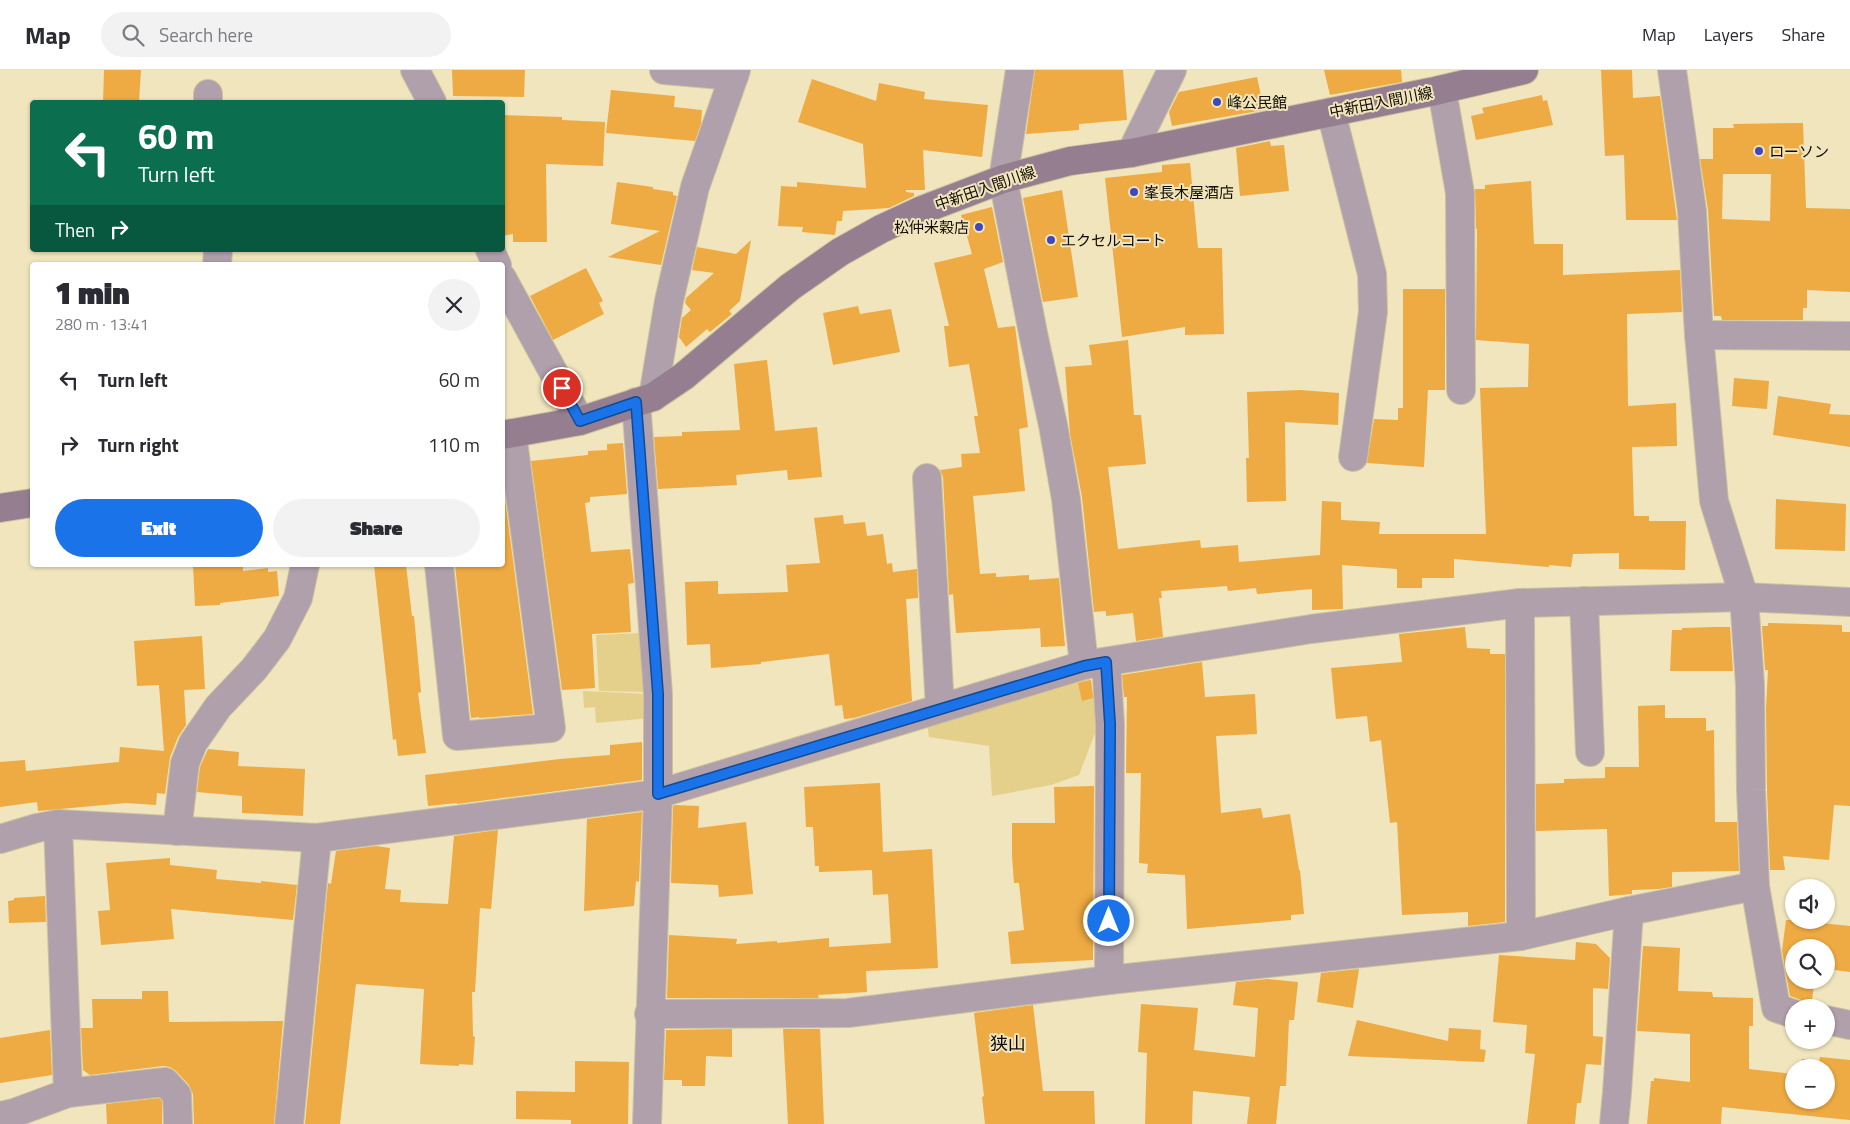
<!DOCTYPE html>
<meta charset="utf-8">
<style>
:root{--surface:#fff;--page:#f2f2f3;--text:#2b2b33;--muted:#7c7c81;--line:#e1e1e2;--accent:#1a73e8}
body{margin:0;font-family:"Titillium Web","Noto Sans JP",sans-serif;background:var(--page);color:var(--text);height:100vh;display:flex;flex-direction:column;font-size:19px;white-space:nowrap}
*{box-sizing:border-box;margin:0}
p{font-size:16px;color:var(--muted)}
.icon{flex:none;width:28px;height:28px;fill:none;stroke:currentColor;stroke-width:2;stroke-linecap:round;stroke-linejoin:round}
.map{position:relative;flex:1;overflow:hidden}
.panel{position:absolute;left:30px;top:192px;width:475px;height:305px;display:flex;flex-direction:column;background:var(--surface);border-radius:5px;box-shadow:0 1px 4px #0004}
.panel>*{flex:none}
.guide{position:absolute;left:30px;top:30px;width:475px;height:152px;border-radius:5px;box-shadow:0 1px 4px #0004;background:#0b6e4f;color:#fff;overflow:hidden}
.controls{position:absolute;left:1785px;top:809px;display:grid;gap:10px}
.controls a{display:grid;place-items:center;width:50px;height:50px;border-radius:50%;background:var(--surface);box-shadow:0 1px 4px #0004;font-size:25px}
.pin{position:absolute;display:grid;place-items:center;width:42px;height:42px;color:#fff;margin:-21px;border:2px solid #fff;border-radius:50%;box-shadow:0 1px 5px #0007}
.me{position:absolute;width:55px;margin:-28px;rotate:0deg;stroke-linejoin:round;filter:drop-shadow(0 0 4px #0008)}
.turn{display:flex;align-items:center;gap:18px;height:105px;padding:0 25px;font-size:22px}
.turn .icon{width:65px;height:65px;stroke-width:2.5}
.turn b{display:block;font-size:35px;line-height:42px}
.then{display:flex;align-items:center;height:48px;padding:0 25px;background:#0003;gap:10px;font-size:19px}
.round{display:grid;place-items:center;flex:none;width:52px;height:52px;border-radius:26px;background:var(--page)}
.overview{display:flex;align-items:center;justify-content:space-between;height:85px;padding:0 25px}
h1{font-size:30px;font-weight:800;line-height:38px}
.primary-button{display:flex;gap:10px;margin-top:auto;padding:10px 25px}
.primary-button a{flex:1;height:58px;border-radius:30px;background:var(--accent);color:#fff;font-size:20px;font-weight:800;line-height:58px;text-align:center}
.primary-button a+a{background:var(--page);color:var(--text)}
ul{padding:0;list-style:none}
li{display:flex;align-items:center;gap:15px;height:65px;padding:0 25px}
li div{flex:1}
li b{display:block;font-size:19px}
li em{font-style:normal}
header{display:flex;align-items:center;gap:30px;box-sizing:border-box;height:70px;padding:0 25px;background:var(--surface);border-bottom:1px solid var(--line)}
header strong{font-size:24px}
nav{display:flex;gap:28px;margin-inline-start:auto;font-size:18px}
.search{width:350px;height:45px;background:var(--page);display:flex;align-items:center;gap:12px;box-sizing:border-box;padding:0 18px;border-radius:28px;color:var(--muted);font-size:19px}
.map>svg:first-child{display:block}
.green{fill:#e4d08b}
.building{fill:#eeaa43;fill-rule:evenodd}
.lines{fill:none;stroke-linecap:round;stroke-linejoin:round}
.street-casing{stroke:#ccc29e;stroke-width:30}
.secondary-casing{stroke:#ccc29e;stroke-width:30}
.street{stroke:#afa0ac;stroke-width:28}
.secondary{stroke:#957e90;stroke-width:28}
.route-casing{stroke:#114b97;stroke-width:12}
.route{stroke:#1a73e8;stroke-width:9}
.poi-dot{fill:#3f48bc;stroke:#f0e5bc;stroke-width:2}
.labels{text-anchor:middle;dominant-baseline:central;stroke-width:4;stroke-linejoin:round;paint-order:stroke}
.poi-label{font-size:15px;fill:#100c01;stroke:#f0e5bc;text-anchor:start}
.street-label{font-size:15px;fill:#100c01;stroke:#f0e5bc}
.quarter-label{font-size:18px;fill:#100c01;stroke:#f0e5bc}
</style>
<header>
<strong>Map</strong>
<div class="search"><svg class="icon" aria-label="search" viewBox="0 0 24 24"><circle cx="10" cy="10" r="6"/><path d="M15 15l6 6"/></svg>Search here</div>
<nav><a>Map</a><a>Layers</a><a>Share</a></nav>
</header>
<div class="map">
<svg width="1850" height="1054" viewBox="0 0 1850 1054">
<rect width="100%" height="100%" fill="#f0e5bc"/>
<g class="green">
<polygon points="644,563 649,622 599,621 596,565"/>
<polygon points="1089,603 1099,653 1079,705 1051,715 992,726 989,676 929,667 927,652"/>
<polygon points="583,621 649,624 650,648 596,653 595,637 584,638"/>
</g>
<g class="building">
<polygon points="104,0 141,0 139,32 103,32"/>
<polygon points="452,0 525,0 524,27 453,26"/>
<polygon points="1035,0 1123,0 1127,50 1079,54 1079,60 1026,64"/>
<polygon points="1324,0 1401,0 1402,12 1330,25"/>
<polygon points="1601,0 1632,0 1633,28 1660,26 1677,150 1626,150 1624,85 1605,86"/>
<polygon points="1257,7 1264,40 1172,56 1169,42 1179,22"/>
<polygon points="812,9 876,31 879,13 925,22 924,29 988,35 982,87 923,80 925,120 906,120 906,122 914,123 914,126 889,138 843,141 842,151 837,151 835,165 802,162 803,157 778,156 781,116 797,117 797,112 866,118 863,74 798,52"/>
<polygon points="611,20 675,26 674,37 702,40 701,54 695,71 606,63"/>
<polygon points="1542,25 1543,31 1547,30 1553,55 1476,70 1471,46 1484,43 1482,38"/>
<polygon points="502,45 562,47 562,50 605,52 603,96 546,94 547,172 513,172 513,164 502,166"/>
<path d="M1803,53L1806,138L1850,139V222L1807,220V238H1803V250H1722L1721,246H1714L1708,140L1700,89H1713V58H1734L1733,54ZM1723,104H1771L1770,151L1722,149Z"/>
<polygon points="1270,71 1271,76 1284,75 1289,121 1240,126 1236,78"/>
<polygon points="1190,93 1198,178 1222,178 1224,264 1185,265 1185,257 1122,267 1105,108 1162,102 1162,95"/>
<polygon points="1531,111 1534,174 1563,174 1563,205 1680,200 1682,242 1627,244 1628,336 1676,333 1677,376 1632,377 1634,446 1649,446 1649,451 1686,451 1685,500 1619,499 1619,483 1573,484 1571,497 1549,495 1549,497 1454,489 1454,508 1422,508 1422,518 1397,518 1397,499 1342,495 1343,539 1312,540 1312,519 1257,524 1256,518 1228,521 1227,516 1161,521 1162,528 1159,528 1163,567 1136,571 1133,543 1106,546 1106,541 1094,542 1082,427 1070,364 1065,297 1092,295 1089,275 1128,270 1134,345 1141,345 1146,394 1108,397 1118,479 1200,470 1201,478 1238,475 1239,492 1320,485 1322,431 1341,432 1341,450 1380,452 1379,464 1486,464 1480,318 1528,317 1529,274 1476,270 1477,159 1476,159 1475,119 1485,119 1485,115"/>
<polygon points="617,112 653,117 653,119 673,122 673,125 677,126 661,195 608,187 660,161 611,154"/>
<polygon points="1062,120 1078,227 1043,232 1023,128"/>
<polygon points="992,137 1003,192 984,199 998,258 1015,256 1028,357 1019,359 1025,421 973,426 980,504 996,503 996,507 1029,505 1029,510 1059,508 1065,576 1041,577 1040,558 956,563 953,524 949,525 943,407 940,400 962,397 961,384 980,383 974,346 978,346 969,294 949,297 944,256 949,256 934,193 972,184 961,145"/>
<polygon points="751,170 740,231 729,241 732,244 710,262 707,259 686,277 679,267 682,248 691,240 685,233 686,228 714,203 692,200 697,177 736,184"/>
<polygon points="586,198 603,231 599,233 604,244 553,270 530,226"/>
<polygon points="1403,219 1445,219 1445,320 1428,320 1424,397 1367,393 1374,349 1398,350 1398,338 1403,338"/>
<polygon points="858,236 860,244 891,239 900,282 833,295 823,243"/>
<polygon points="767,290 775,361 817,357 822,407 788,410 787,400 736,405 737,415 658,419 654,367 682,366 682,362 740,360 734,294"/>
<polygon points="1734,308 1769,311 1767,339 1732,336"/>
<polygon points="1300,320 1339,323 1338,355 1285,352 1286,431 1247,432 1246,388 1249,388 1247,322"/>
<polygon points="1778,326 1831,334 1829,344 1850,345 1850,377 1773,365"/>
<polygon points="623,373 627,424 590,427 590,432 585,433 591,482 630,479 634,513 628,514 631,562 592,564 595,618 562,620 531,391 588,385 588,381 607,380 607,374"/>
<polygon points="502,421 504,421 533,644 479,648 479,647 471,648 455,495 502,495"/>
<polygon points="1776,429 1846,434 1845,481 1775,479"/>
<polygon points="843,445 844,454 865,452 867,466 883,464 887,494 892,493 893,502 917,499 918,528 906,529 912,631 854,648 844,649 842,635 835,636 829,584 761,592 761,594 711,598 710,574 687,575 685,512 718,511 718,524 788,522 786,495 820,493 814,448"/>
<polygon points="193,495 243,495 243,501 268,498 268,502 277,501 279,526 220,533 220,535 195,536"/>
<polygon points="374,495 406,495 412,546 414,546 421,622 418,623 426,683 398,686 396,669 393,670"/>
<polygon points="1768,553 1842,555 1842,562 1850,562 1850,736 1834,735 1829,790 1783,786 1785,800 1770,800 1767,720 1766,638 1768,600 1765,600 1762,556 1768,556"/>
<polygon points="1465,557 1467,578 1490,579 1490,584 1505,584 1505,852 1468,856 1468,842 1402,845 1397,752 1390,753 1381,670 1370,672 1367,646 1336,649 1331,598 1402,592 1399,564"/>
<polygon points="1714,557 1730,557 1733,601 1670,601 1672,560 1682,560 1682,558"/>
<polygon points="202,566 205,619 184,620 186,655 178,667 170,687 165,724 157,723 156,735 126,733 38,741 37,732 0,737 0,692 25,690 26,701 119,692 120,677 164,681 159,615 137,616 134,571"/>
<polygon points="1202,592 1205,627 1255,624 1257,664 1216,666 1221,743 1261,738 1263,748 1290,744 1299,800 1300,800 1304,844 1291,845 1291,850 1187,859 1185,805 1147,803 1148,794 1139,793 1141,703 1126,703 1127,627 1124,627 1122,605"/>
<polygon points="1091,610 1093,628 1082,631 1078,613"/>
<polygon points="1665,635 1665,648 1706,648 1706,661 1714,660 1715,752 1737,752 1739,801 1672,802 1672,817 1659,819 1632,820 1632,824 1609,826 1607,759 1536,761 1536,714 1564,713 1564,709 1605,708 1605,697 1639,697 1638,636"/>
<polygon points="642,672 642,710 457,734 457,733 428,736 425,705 560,689 610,685 610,675"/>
<polygon points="208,679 239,682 238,696 305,699 303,746 242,743 242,726 197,722 200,697"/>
<polygon points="880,713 883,782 932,779 938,898 866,901 867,922 818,925 819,928 667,928 669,865 737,869 736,874 777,871 777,873 829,868 829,877 891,873 888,824 873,825 872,800 819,802 819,796 815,796 813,757 806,757 804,717"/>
<polygon points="1094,716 1093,890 1011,894 1008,862 1024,860 1019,813 1014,813 1012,786 1012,753 1055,753 1054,717"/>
<polygon points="675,735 699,736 698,758 746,752 753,824 719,827 718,815 671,813 673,736"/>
<polygon points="642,742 639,812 636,811 634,836 584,841 587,749"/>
<polygon points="498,760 491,839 480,838 475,922 472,922 473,966 475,967 473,995 459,994 459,996 420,994 424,919 356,914 340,1054 305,1054 328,813 331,814 336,781 376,776 390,778 385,819 401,820 400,832 448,834 454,766"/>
<polygon points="170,788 170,795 217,800 216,809 261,813 261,811 297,815 293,850 171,839 174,869 101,875 98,841 110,840 106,793"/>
<polygon points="45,826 46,852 9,853 8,831 14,830 14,828"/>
<polygon points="1786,850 1821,850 1821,853 1850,856 1850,902 1826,899 1826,878 1794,878 1794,910 1815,910 1811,936 1807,936 1799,929 1790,926 1782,881"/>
<polygon points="1576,872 1596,874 1610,888 1608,919 1593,918 1593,966 1603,967 1601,995 1586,994 1581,1033 1577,1033 1575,1054 1527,1054 1535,984 1525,983 1527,955 1493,952 1499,885 1575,890"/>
<polygon points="1643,876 1680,878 1678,921 1712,922 1713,927 1753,928 1753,956 1749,956 1749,999 1794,1004 1794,1030 1826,1030 1826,998 1801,998 1802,989 1819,991 1820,987 1850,990 1850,1050 1722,1037 1721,1054 1647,1054 1651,1011 1654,1011 1654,1008 1690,1012 1690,964 1637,961"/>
<polygon points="1359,899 1353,938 1317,932 1321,903"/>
<polygon points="1268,909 1298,912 1294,950 1289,950 1286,1016 1280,1016 1276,1054 1247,1054 1250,1027 1193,1021 1192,1054 1145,1054 1147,983 1138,982 1141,934 1198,938 1194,980 1255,987 1258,938 1233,935 1236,912"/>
<polygon points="142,921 168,921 169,952 283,951 274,1054 194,1054 193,1024 189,1015 176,1001 170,997 163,996 90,1005 83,1000 81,958 93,958 92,929 142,929"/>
<polygon points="1033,935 1043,1021 1094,1021 1095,1054 985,1054 982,1027 984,1026 974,943"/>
<polygon points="1357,950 1448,971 1449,958 1481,960 1480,979 1486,980 1484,992 1348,986"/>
<polygon points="732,959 732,987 706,986 705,1016 682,1016 682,1010 664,1010 666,960"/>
<polygon points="783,959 820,959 824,1054 788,1054"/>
<polygon points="50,960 52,1005 0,1013 0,968"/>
<polygon points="575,991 629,992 628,1054 571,1054 571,1050 516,1049 516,1021 575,1022"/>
<polygon points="159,1028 162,1031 162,1054 107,1054 106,1034"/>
</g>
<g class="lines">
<defs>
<g id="street">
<polyline points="415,0 432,32"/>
<polyline points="664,0 734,6"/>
<polyline points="1020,0 1003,109 1034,268 1053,355 1066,429 1084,595"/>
<polyline points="1672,0 1692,141 1699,265 1714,431 1744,527 1750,615 1751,720 1755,816 1776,938 1794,944"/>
<polyline points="1442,20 1460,123 1461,320"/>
<polyline points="208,32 208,24"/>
<polyline points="1331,42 1372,204 1373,242 1353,387"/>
<polyline points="1131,83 1172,0"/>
<polyline points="490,180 497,195"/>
<polyline points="217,195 218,180"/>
<polyline points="502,208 580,351"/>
<polyline points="1699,265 1850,266"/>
<polyline points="653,327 669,231 695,117 736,0"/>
<polyline points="636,332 658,624 658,724 647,1054"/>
<polyline points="927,408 940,638"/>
<polyline points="439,495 457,666 551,658 512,363"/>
<polyline points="1584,531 1590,682"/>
<polyline points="1520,533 1521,866"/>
<polyline points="1106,592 1110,654 1109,910"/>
<polyline points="58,754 68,1023"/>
<polyline points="177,761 185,693 193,673 218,637 254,599 277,569 298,528 305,495"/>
<polyline points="0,769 37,758 58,754 317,768 658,724 1084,595 1311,559 1520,533 1744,527 1850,532"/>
<polyline points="649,944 848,943 1109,910 1521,866 1629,841 1755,816"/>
<polyline points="1826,950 1850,955"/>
<polyline points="0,1046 14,1043 68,1023 165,1012 177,1025 178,1054"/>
<polyline points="289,1054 317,768"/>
<polyline points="1614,1054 1617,1023 1629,841"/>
</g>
<g id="secondary">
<polyline points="502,365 580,351 653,327 684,306 790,217 840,182 881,159 922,140 1003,109 1070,91 1131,83 1435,21 1524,0"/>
<polyline points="0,438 32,433"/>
</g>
</defs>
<use href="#street" class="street-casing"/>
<use href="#secondary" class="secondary-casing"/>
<use href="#street" class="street"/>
<use href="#secondary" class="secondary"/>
</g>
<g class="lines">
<defs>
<polyline id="route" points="562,318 580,351 636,332 658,624 658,724 1084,596 1106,592 1110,654 1109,851"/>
</defs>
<use href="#route" class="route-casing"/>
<use href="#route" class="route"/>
</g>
<g class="poi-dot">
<circle cx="1217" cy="32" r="5"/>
<circle cx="1759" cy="81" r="5"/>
<circle cx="1134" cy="122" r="5"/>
<circle cx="979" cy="157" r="5"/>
<circle cx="1051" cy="170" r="5"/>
</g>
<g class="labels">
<g class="poi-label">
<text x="1227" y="32">峰公民館</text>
<text x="1769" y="81">ローソン</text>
<text x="1144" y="122">峯長木屋酒店</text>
<text x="969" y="157" text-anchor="end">松仲米穀店</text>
<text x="1061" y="170">エクセルコート</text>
</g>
<g class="street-label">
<text transform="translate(1381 32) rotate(-11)">中新田入間川線</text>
<text transform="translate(985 118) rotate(-19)">中新田入間川線</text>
</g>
<g class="quarter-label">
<text x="1008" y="973">狭山</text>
</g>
</g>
</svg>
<div class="controls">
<a><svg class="icon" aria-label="sound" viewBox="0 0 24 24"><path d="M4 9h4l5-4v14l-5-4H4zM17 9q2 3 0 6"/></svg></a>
<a><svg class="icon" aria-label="search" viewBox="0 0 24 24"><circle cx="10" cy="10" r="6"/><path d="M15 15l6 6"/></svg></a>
<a>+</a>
<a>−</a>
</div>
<div class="pin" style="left:562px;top:318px;background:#d93025"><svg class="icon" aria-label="arrive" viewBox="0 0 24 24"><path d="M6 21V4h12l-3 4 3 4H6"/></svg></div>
<svg class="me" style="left:1109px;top:851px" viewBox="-20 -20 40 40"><circle r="17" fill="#1a73e8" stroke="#fff" stroke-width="3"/><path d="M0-11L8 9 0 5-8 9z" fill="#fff"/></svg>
<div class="guide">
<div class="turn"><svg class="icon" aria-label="left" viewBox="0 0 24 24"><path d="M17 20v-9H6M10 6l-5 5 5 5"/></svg><div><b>60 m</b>Turn left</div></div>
<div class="then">Then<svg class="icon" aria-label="right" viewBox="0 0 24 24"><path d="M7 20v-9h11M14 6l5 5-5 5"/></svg></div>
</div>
<section class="panel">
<div class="overview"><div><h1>1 min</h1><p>280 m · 13:41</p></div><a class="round"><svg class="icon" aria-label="close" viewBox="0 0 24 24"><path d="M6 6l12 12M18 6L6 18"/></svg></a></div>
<ul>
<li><svg class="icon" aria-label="left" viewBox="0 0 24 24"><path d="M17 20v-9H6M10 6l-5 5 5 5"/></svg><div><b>Turn left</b></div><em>60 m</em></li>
<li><svg class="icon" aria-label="right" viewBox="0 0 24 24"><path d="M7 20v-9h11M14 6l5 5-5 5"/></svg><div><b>Turn right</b></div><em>110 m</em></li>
</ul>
<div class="primary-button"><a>Exit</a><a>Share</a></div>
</section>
</div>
